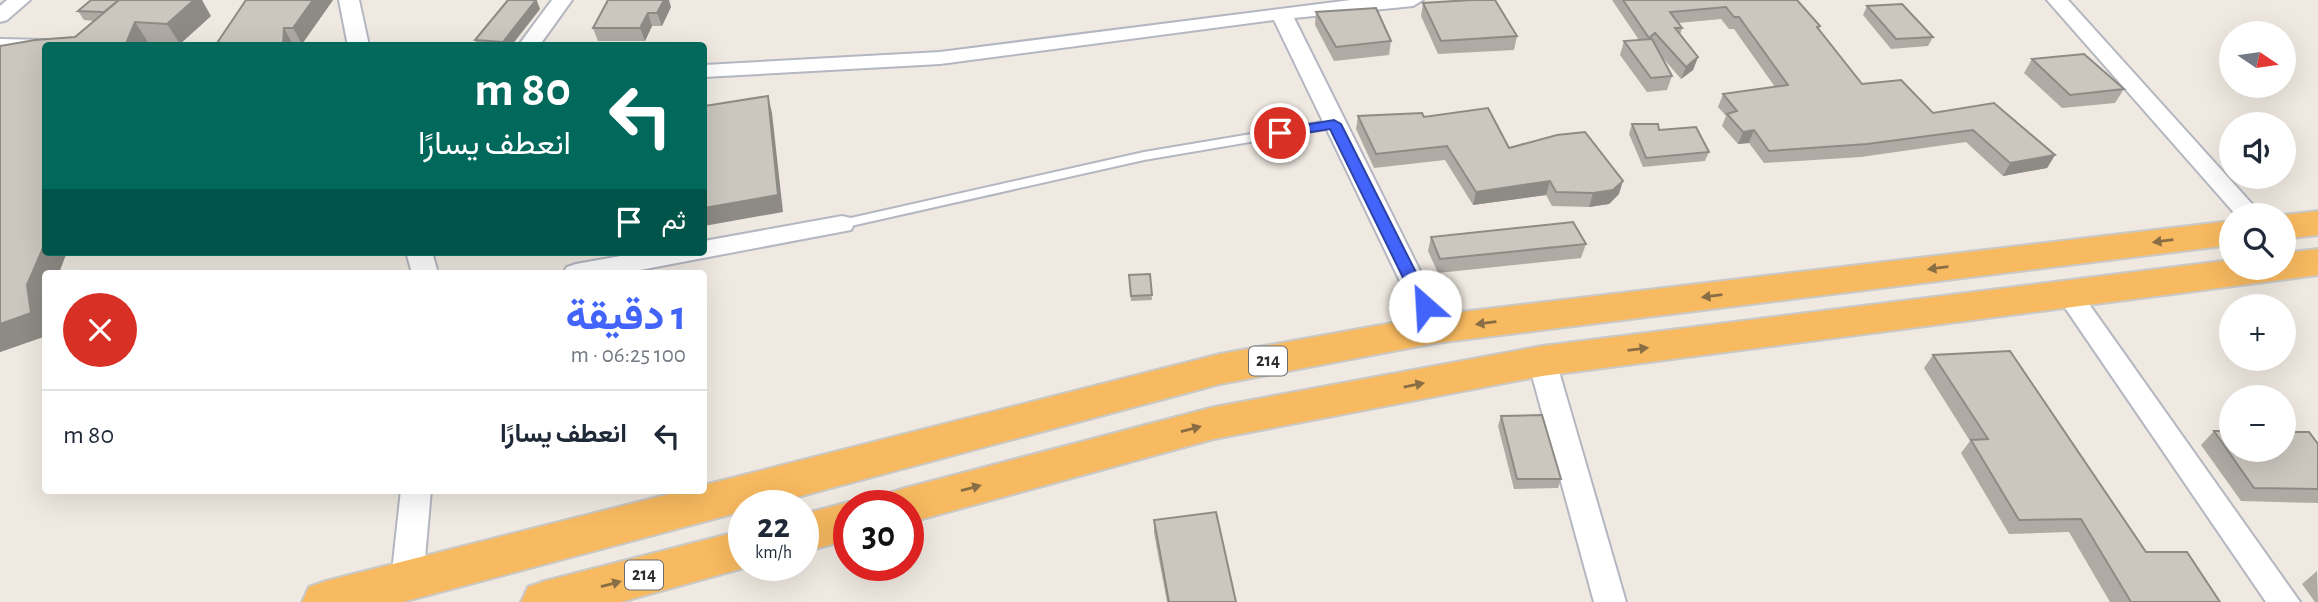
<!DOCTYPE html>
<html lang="ar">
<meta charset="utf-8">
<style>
:root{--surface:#fff;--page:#f2f2f3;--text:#1f2937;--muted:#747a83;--line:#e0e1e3;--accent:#4264fb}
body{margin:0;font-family:"Alegreya Sans",Vazirmatn,sans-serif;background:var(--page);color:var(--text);direction:rtl;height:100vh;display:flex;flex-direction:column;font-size:26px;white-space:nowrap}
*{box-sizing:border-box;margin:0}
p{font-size:23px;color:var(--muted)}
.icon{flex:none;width:38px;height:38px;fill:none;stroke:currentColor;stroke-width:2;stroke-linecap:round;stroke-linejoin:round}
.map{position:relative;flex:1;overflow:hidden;direction:ltr}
.drawer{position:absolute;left:42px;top:270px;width:665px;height:224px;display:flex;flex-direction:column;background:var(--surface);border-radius:7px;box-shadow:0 7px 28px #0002;direction:rtl}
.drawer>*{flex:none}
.guide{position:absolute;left:42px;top:42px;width:665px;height:214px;border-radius:7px;box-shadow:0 7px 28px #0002;direction:rtl;background:#00695c;color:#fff;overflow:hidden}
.needle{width:46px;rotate:103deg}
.buttons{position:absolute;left:2219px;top:21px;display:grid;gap:14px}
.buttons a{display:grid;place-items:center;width:77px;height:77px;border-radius:50%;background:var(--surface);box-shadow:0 7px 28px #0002;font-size:35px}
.speed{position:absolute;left:728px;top:490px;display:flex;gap:14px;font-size:35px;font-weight:700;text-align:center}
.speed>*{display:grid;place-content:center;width:91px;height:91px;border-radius:50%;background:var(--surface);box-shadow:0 7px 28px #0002;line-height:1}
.speed small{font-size:18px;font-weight:400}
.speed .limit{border:10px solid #d22;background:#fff;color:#111}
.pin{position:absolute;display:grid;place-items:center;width:60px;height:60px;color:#fff;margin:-30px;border:4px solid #fff;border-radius:50%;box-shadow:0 2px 7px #0007}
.me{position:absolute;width:77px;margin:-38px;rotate:334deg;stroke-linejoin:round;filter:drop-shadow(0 0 5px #0008)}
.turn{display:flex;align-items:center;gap:24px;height:147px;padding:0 21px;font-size:32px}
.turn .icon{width:91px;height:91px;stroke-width:2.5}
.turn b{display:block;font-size:49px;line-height:60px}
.then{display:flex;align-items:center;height:66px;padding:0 21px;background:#0003;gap:14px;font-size:26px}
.round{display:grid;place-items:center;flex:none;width:74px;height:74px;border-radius:37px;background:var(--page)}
.summary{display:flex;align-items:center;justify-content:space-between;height:119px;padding:0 21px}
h1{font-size:42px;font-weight:700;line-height:52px;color:var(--accent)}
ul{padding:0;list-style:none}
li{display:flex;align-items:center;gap:21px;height:91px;padding:0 21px;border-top:2px solid var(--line)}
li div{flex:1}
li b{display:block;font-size:26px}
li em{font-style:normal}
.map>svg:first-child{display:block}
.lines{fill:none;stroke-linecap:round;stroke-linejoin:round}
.service-casing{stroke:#b4b7c1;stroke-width:4}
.minor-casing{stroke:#b4b7c1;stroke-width:4}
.trunk-casing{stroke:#c9c9c9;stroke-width:4}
.service{fill:#fff;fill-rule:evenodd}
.minor{fill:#fff;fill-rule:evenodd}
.trunk{fill:#f8ba60;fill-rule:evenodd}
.wall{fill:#afaba4}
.shaded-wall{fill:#8e8b86}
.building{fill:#cbc7bf;stroke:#8e8b86;stroke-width:2}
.oneway{fill:#896d44}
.route{fill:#4264fb;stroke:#2b41a3;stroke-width:2}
.labels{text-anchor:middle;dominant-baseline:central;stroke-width:5;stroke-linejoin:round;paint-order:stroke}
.shield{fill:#fff;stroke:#6d6d6d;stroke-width:2}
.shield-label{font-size:18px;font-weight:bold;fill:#2e2e2e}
</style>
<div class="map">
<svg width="2318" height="602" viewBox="0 0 2318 602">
<rect width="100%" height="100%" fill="#efe9e1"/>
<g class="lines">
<defs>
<polygon id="service" points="1334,120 1338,121 1340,124 1338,127 1144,160 842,228 835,224 842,220 1144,152"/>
<g id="minor">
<polygon points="7,0 30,0 7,20 0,22 0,6"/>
<polygon points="339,0 359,0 369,46 348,46"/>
<polygon points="552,0 572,0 539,46 518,46"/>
<polygon points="1351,0 1423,0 1413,6 1294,18 1449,329 1445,336 1436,339 1427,336 1423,329 1274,20 940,64 704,77 704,65 940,52"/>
<polygon points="2047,0 2068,0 2262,215 2236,215"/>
<polygon points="0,39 46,40 56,46 46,46 46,52 0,51"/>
<polygon points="842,216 851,218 854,224 851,230 624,273 563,273 567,267 576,264 643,252 704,252 704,241"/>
<polygon points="406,252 432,252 438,273 412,273"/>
<polygon points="2068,284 2077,287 2300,602 2266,602 2059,299 2055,293 2059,287"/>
<polygon points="1542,351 1552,354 1556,361 1626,602 1594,602 1528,361 1532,354"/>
<polygon points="401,490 431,490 423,581 418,591 407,595 396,591 391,581"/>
</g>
<g id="trunk">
<polygon points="2318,211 2318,235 2284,239 2283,215"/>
<polygon points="2231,221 2231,245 1436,343 1220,384 764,506 744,506 744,511 403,602 302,602 309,587 326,581 685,490 704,490 704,485 1220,354 1436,315"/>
<polygon points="2318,249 2318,275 1542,376 1214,439 908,523 908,506 883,506 889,493 905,488 1214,407 1542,346 2231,260 2231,268 2284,268 2284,253"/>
<polygon points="849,502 859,506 849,506 849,540 803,552 803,514"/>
<polygon points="744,530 744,565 753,565 744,568 621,602 521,602 528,587 545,581"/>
</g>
</defs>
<use href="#service" class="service-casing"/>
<use href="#minor" class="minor-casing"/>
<use href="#trunk" class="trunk-casing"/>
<use href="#service" class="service"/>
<use href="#minor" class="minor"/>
<use href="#trunk" class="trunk"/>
</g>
<g class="wall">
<polygon points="333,0 302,44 215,46"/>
<polygon points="508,0 537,0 540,9 511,46 477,46 475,40"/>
<polygon points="1466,0 1495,0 1517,36 1514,50 1438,54 1421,16 1423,3"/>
<polygon points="1612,0 1797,0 1820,26 1819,29 1862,84 1933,113 2055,155 2047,168 2003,176 1966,142 1861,157 1764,163 1749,143 1738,144 1722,126 1726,116 1718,107 1723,94 1775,87 1734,29 1729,29 1721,19 1678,23 1682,28 1680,35 1698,57 1693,70 1681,79 1662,57 1672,76 1667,90 1647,92 1620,55 1624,41 1639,40"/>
<polygon points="1867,6 1933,37 1928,46 1891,49 1863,15"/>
<polygon points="671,7 662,26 652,26 645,41 598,41 593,28"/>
<polygon points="78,11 211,16 180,44 148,42 46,273 46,336 0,352 0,46 75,37 94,21 84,20"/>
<polygon points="1316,12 1391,41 1389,55 1334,61 1315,25"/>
<polygon points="2032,59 2124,89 2115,103 2062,108 2024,73"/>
<polygon points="1358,116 1424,117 1509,148 1619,194 1609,204 1589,207 1552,206 1546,195 1473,205 1445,160 1374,168 1356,129"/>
<polygon points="1632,124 1659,130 1709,152 1705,161 1643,167 1629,134"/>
<polygon points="1431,237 1586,244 1581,258 1438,273 1428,251"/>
<polygon points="1150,274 1152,300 1131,301 1129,275"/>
<polygon points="1933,355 2146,552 2220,602 2110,602 2069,532 2009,534 1961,453 1970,441 1924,368"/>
<polygon points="1501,416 1561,479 1558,488 1514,489 1498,426"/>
<polygon points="2214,431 2318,444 2318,503 2241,501 2201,445"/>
<polygon points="1154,520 1236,602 1167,602 1154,533"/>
<polygon points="2317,571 2318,602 2315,602 2302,584"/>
</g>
<g class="shaded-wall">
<polygon points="194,0 202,0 211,16 180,44 167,24"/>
<polygon points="313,0 333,0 302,44 293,28"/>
<polygon points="536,0 540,9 511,46 504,46 503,42"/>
<polygon points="664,0 669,0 671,7 662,26 657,13"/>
<polygon points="648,13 652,26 645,41 640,28"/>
<polygon points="135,22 148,42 147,46 125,46"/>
<polygon points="284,28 293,45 293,46 283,46"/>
<polygon points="1698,57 1693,70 1681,79 1686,67"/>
<polygon points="768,96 772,113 783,212 704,226 704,208"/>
<polygon points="1754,130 1749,143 1738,144 1743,132"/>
<polygon points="2055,155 2047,168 2003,176 2010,163"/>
<polygon points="1550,181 1546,195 1473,205 1476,192"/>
<polygon points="1623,181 1619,194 1609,204 1589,207 1593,193"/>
<polygon points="46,241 46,252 67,252 59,273 46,273 46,336 0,352 0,324"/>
</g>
<g class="building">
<polygon points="91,0 119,0 104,12 78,11"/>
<polygon points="119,0 194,0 167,24 135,22 125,46 46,46 46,241 27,285 31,313 0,324 0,46 35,40 75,37"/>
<polygon points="246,0 313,0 293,28 284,28 283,46 215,46"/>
<polygon points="508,0 536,0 503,42 475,40"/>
<polygon points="608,0 664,0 657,13 648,13 640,28 593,28"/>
<polygon points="1471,0 1495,0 1517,36 1441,41 1423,3"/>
<polygon points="1623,0 1797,0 1820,26 1817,27 1862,84 1901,80 1933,113 1994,103 2055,155 2010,163 1973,130 1867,144 1769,151 1754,130 1743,132 1727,114 1737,111 1723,94 1788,85 1739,17 1734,17 1726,7 1670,12 1682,28 1675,28 1698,57 1686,67 1655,33 1649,38"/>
<polygon points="1902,4 1933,37 1896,39 1867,6"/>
<polygon points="1376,8 1391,41 1336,47 1316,12"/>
<polygon points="1652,39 1672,76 1651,78 1624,41"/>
<polygon points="2084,54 2124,89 2070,95 2032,59"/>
<polygon points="768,96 778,195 704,208 704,106"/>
<polygon points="1488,108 1509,148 1557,135 1585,132 1623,181 1613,190 1593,193 1556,192 1550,181 1476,192 1447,146 1376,154 1358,116 1422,113 1424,117"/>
<polygon points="1632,124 1658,124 1659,130 1696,127 1709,152 1646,158"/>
<polygon points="1573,222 1586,244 1440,259 1431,237"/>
<polygon points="1150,274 1152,295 1131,296 1129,275"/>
<polygon points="2010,351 2146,552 2187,552 2220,602 2131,602 2081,519 2019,520 1971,440 1988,439 1933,355"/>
<polygon points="1542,415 1561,479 1517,479 1501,416"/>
<polygon points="2214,431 2231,431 2231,450 2284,450 2284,432 2309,432 2318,444 2318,489 2254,488"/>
<polygon points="1216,512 1236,602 1169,602 1154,520"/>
</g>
<defs><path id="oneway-solid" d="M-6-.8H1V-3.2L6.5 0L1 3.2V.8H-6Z" transform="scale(1.75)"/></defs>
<g class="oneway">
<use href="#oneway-solid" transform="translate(2163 241) rotate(173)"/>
<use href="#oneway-solid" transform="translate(1938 268) rotate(173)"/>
<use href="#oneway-solid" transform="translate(1712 296) rotate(173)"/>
<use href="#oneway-solid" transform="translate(1486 323) rotate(173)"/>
<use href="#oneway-solid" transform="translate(1638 349) rotate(-7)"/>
<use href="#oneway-solid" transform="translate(1414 385) rotate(-11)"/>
<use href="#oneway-solid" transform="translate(1191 429) rotate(-15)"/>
<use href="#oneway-solid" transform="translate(971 488) rotate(-15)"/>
<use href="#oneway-solid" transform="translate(611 584) rotate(-15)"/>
</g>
<polygon class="route" points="1334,120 1341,124 1433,306 1430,310 1425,312 1417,306 1330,129 1280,137 1273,133 1280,129"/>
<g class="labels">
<g class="shield">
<rect x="1249" y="346.5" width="38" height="29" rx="5"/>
<rect x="625" y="560.5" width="38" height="29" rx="5"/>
</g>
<g class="shield-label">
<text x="1268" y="361">214</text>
<text x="644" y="575">214</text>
</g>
</g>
</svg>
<div class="buttons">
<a><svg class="needle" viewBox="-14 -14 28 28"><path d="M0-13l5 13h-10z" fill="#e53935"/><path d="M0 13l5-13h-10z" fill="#747a83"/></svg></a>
<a><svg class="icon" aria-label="sound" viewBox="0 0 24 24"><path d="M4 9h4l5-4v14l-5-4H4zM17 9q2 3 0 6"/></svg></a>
<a><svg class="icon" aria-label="search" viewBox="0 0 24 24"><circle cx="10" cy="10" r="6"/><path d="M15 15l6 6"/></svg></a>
<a>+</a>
<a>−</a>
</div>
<div class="speed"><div>22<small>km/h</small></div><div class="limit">30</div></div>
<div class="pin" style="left:1280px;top:133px;background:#d93025"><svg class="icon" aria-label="arrive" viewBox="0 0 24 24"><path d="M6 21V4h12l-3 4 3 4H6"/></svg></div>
<svg class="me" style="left:1425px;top:306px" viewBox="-20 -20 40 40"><circle r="19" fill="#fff"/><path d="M0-13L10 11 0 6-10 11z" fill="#4264fb"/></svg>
<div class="guide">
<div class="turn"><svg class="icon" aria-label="left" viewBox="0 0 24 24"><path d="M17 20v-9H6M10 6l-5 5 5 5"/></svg><div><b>80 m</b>انعطف يسارًا</div></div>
<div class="then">ثم<svg class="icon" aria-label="arrive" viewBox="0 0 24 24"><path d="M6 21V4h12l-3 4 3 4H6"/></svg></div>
</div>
<section class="drawer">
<div class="summary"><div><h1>1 دقيقة</h1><p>100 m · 06:25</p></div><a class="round" style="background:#d93025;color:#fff"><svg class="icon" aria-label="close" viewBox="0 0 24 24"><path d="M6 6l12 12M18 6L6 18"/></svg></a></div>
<ul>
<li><svg class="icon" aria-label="left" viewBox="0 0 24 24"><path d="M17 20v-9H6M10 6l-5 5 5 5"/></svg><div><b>انعطف يسارًا</b></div><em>80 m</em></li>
</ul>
</section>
</div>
